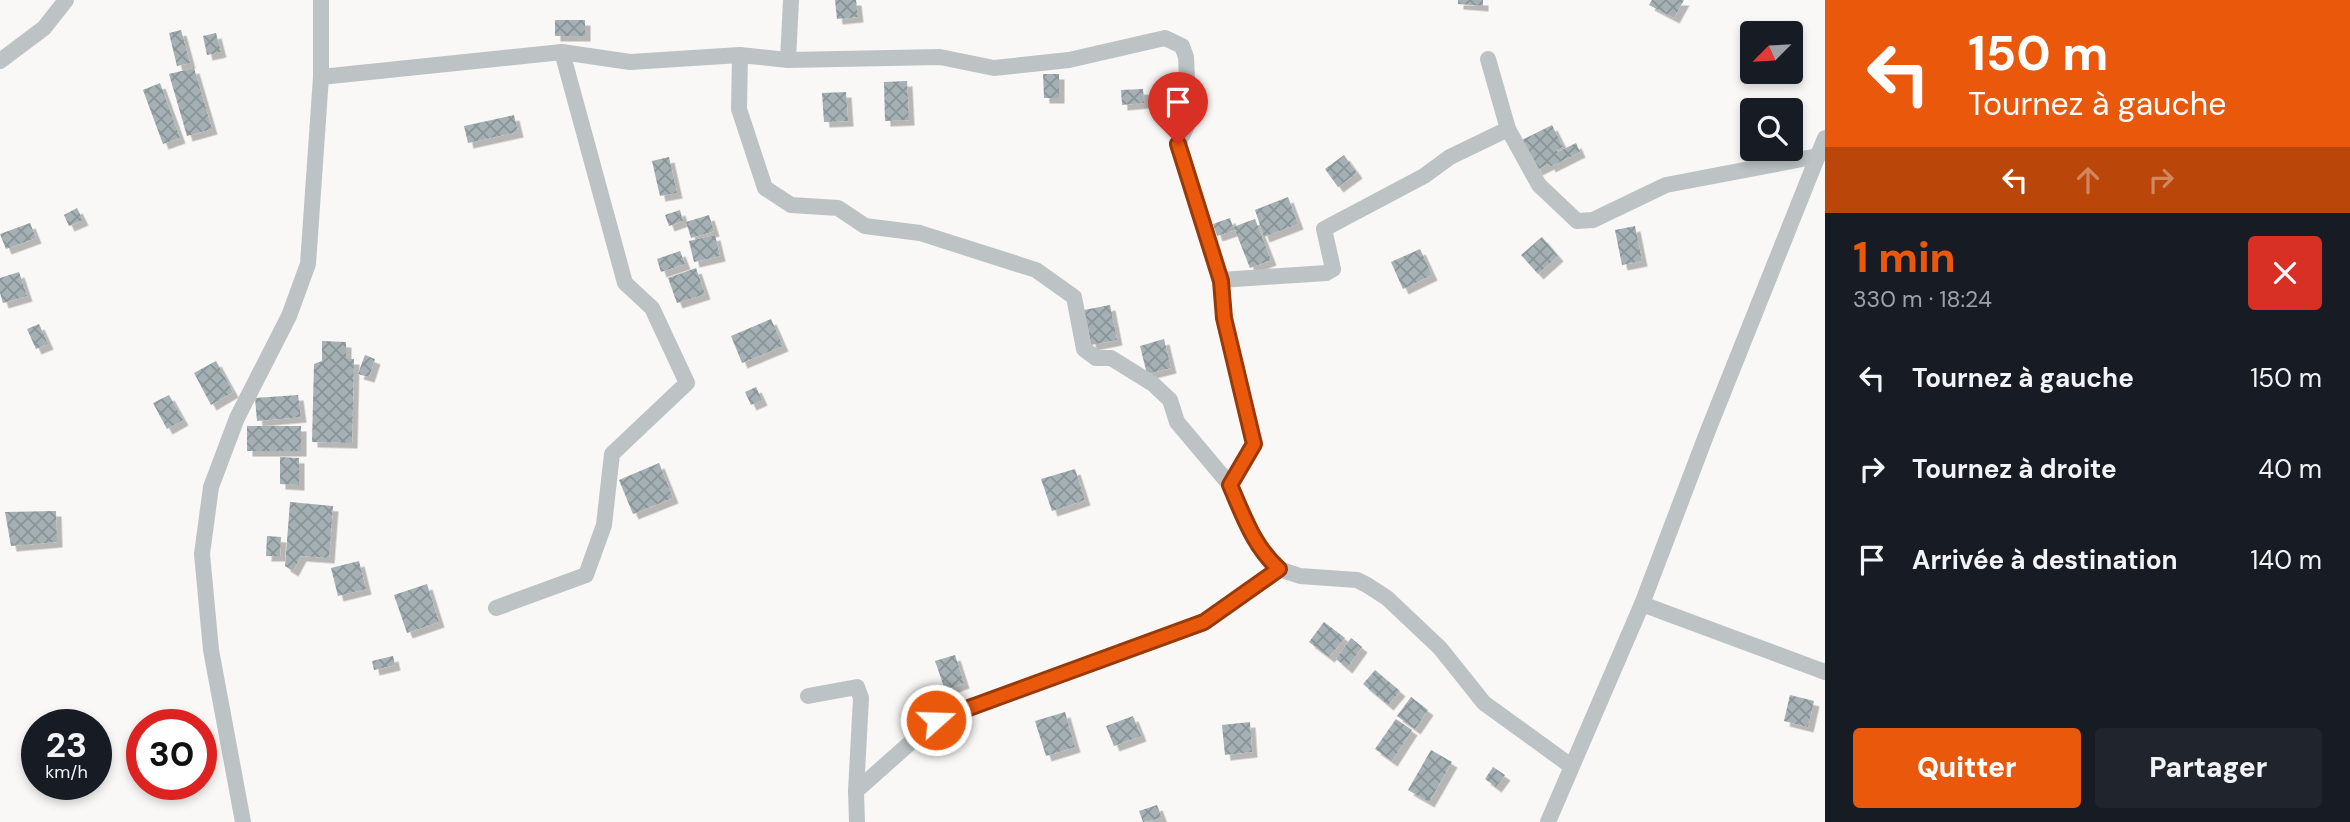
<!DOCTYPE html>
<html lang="fr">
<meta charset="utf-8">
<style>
:root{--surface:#171b24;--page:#20242c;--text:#f1f3f6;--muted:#9ea1a6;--accent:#ea580c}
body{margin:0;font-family:"DM Sans",sans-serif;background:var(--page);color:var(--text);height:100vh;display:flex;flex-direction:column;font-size:26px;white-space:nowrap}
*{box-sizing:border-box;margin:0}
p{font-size:23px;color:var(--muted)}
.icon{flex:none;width:38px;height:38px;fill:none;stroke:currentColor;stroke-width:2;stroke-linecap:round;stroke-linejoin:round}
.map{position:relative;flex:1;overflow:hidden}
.sheet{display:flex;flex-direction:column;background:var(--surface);width:525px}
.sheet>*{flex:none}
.top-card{background:#ea580c;color:#fff;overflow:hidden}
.needle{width:46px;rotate:246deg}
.buttons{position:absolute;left:1740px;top:21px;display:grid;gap:14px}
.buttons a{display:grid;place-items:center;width:63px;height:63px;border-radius:7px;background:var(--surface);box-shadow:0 4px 10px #0003;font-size:35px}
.speed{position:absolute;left:21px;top:709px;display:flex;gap:14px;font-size:35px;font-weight:700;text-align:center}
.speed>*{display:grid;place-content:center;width:91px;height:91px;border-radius:50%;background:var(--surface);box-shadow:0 4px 10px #0003;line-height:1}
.speed small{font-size:18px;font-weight:400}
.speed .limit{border:10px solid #d22;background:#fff;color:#111}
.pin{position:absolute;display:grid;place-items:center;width:60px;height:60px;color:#fff;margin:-72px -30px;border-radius:50% 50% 50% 0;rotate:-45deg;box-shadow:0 0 7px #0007}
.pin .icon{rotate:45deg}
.me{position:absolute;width:77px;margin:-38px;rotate:70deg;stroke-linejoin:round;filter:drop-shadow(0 0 5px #0008)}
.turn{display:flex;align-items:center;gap:24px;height:147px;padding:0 28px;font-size:32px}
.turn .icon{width:91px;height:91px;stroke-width:2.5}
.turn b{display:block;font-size:49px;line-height:60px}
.lanes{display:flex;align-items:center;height:66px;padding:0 28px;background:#0003;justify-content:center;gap:35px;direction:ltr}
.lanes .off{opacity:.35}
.round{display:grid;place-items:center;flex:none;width:74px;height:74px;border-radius:7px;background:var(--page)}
.summary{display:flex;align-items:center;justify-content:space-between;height:119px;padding:0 28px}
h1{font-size:42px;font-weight:800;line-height:52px;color:var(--accent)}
.action{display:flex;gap:14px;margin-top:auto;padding:14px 28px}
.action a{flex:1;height:80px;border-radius:7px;background:var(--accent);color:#fff;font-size:28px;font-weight:800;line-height:80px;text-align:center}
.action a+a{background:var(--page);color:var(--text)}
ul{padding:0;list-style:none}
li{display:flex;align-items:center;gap:21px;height:91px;padding:0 28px}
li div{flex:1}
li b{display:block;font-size:26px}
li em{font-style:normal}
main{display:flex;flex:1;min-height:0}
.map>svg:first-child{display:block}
.building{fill:url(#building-cross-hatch);filter:url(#shadow)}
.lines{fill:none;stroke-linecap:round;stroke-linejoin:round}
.minor{stroke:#bdc3c5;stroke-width:16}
.route-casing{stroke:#983908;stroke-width:18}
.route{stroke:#ea580c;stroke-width:12}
</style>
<main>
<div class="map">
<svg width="1825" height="822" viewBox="0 0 1825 822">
<defs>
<pattern id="building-cross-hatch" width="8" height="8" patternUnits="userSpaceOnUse" patternTransform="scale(1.75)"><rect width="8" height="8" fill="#a4b0b3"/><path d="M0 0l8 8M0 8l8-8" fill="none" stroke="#899497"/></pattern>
<filter id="shadow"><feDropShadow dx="5.5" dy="5.5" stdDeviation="0" flood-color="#0004"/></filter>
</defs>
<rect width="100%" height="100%" fill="#f9f8f6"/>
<g class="building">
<polygon points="835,0 856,0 858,17 837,19"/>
<polygon points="1458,0 1483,0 1483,6 1458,4"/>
<polygon points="1652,0 1684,0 1674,18 1649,5"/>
<rect x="555" y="20" width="30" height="16"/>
<polygon points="181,30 190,63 177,66 169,33"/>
<polygon points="216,33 221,52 207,55 203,36"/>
<polygon points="194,68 212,129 187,136 169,74"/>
<polygon points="1043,74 1059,74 1059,98 1044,98"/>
<polygon points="907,81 909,120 885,121 884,82"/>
<polygon points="160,83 180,138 163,144 143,90"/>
<polygon points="1143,89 1144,103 1122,105 1121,90"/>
<polygon points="846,92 848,121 824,122 822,93"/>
<polygon points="514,115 518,132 468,143 464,126"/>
<polygon points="1552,125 1563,147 1556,150 1558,152 1576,143 1580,152 1550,167 1549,164 1537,170 1522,140"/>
<polygon points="1344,155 1357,173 1338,187 1325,169"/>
<polygon points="669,157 677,193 660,196 652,161"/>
<polygon points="1288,197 1298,224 1264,237 1255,210"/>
<polygon points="77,208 83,220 69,226 64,215"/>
<polygon points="680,210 683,221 669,226 665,215"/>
<polygon points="709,215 714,231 691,238 686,222"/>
<polygon points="1230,218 1233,227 1255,219 1271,260 1250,268 1235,230 1217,236 1213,224"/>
<polygon points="30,223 36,238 6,249 0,234"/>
<polygon points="1635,226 1642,261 1622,265 1615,230"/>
<polygon points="715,235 720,256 694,262 689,241"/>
<polygon points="1542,237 1558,256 1538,274 1521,255"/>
<polygon points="1420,249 1432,275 1403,289 1391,262"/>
<polygon points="680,251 685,264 661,272 657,259"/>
<polygon points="696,268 705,294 677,303 668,278"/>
<polygon points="19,272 27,296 3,303 0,293 0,278"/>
<polygon points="1110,305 1117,340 1091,345 1084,310"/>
<polygon points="771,319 783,346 742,363 731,336"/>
<polygon points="39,324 48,344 36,349 27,329"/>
<polygon points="1164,339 1171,368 1147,374 1140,346"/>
<polygon points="322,341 346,342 346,359 354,359 352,443 312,442 314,364 322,361"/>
<polygon points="365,355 375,359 369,377 358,374"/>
<polygon points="216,361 233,392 211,405 194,373"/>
<polygon points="756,387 762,400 751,405 745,392"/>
<polygon points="169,395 183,420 167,429 153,403"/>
<polygon points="298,395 301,417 257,421 255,398"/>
<rect x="247" y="426" width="54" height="25"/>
<polygon points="280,457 299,458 299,485 280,484"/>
<polygon points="659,463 673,498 633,514 619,480"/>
<polygon points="1075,469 1085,500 1052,511 1041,479"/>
<polygon points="290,502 333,506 329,558 301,556 293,571 285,566"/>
<polygon points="56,511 57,542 11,546 5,512"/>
<polygon points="267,536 281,537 280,556 266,556"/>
<polygon points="359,561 366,589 338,596 331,568"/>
<polygon points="427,584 439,622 407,633 394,595"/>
<polygon points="1324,622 1345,638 1329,657 1309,642"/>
<polygon points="1351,638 1362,647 1347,668 1336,659"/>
<polygon points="955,655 964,683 945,690 935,661"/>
<polygon points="393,656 395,665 374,670 372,661"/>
<polygon points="1375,670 1400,691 1388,705 1363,684"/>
<polygon points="1790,695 1814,701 1808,727 1784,721"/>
<polygon points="1411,697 1428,710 1415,729 1397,716"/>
<polygon points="1065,712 1075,747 1046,756 1035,721"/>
<polygon points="1133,716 1141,736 1114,746 1106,726"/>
<polygon points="1396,719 1412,730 1392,761 1375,749"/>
<polygon points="1250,722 1252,752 1225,755 1222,725"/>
<polygon points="1431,750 1452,762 1429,802 1408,790"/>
<polygon points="1493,767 1505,775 1496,787 1485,779"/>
<polygon points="1157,805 1162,818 1143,822 1139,811"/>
</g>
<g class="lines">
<g class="minor">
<polyline points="740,55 739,109 765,188 791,205 838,208 865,226 920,233 1036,270 1074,297 1084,349 1096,358 1111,358 1153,384 1170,400 1177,422 1230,485"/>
<polyline points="1488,59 1508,129 1539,185 1577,221 1593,220 1666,185 1818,156"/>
<polyline points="788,60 791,0"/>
<polyline points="0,61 44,28 66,0"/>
<polyline points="321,77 562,52 630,62 740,55 788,60 940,57 994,68 1069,60 1165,38 1182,46 1186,57 1189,122 1178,144 1221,280 1224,318 1254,444 1230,485 1254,537 1268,559 1279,569 1300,576 1357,580 1367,585 1387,598 1440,648 1484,703 1571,766"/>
<polyline points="1221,280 1326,273 1333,269 1324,229 1424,176 1450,157 1508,129"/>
<polyline points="1642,604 1825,672"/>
<polyline points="496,608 586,575 604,525 612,454 687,383 652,308 625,283 562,52"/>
<polyline points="808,696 857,687 861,698 856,791 857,822"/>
<polyline points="856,791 936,720 1204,623 1279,569"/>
<polyline points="243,822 211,650 202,554 211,487 237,418 289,316 308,264 321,77 321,0"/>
<polyline points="1548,822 1642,604 1707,433 1825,138"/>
</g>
</g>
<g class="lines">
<defs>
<path id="route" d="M936,720L1204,622L1279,569C1254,547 1243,515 1230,485L1254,444L1224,318L1221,281L1178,144"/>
</defs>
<use href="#route" class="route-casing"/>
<use href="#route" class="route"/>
</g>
</svg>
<div class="buttons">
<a><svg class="needle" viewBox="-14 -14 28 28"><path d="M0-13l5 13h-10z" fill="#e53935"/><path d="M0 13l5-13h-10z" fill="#9ea1a6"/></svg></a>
<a><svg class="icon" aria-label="search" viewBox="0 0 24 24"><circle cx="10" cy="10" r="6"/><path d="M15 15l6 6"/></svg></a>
</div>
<div class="speed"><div>23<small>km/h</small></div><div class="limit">30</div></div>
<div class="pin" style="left:1178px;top:144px;background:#d93025"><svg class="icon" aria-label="arrive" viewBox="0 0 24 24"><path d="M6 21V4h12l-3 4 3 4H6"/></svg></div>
<svg class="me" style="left:936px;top:720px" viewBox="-20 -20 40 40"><circle r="17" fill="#ea580c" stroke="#fff" stroke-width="3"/><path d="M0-11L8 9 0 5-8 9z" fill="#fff"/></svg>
</div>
<section class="sheet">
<div class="top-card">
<div class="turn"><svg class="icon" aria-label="left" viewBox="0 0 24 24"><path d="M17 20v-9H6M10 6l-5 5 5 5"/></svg><div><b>150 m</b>Tournez à gauche</div></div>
<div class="lanes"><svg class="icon" aria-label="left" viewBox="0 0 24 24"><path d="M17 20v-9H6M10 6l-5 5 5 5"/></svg><svg class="icon off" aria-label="ahead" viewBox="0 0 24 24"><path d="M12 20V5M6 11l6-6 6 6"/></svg><svg class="icon off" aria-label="right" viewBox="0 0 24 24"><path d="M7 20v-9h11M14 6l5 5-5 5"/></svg></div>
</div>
<div class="summary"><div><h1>1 min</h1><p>330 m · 18:24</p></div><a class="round" style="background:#d93025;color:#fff"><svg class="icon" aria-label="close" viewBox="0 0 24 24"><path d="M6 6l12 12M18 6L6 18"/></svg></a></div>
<ul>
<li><svg class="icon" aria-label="left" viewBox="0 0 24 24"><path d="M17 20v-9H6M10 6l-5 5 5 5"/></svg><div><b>Tournez à gauche</b></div><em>150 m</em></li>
<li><svg class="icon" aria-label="right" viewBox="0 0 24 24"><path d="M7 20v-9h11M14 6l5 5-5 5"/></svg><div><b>Tournez à droite</b></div><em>40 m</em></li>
<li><svg class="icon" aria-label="arrive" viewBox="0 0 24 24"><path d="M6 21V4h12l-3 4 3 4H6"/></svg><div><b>Arrivée à destination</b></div><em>140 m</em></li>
</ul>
<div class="action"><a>Quitter</a><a>Partager</a></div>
</section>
</main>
